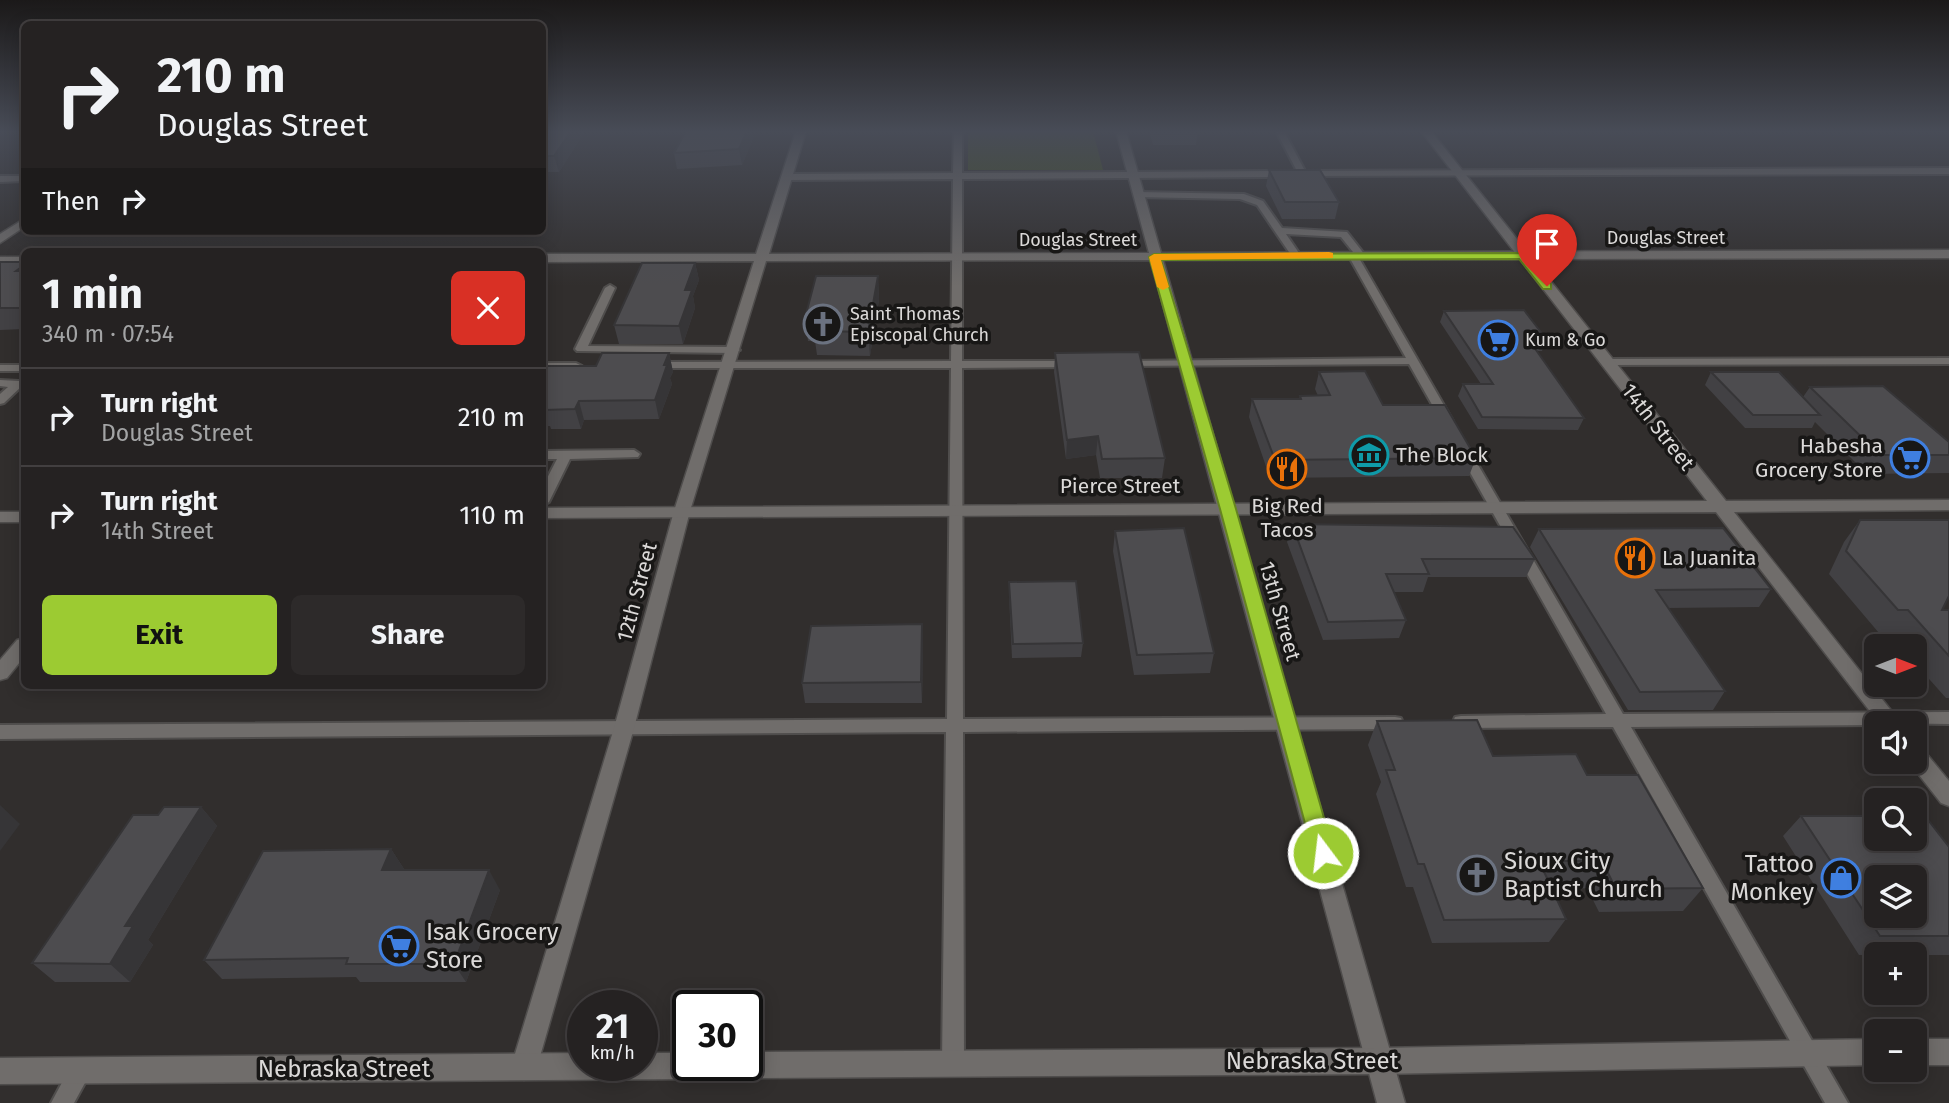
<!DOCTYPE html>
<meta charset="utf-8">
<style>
:root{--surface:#252222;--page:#2d2a2a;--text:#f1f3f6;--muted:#a3a4a5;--line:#423f40;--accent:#9ccb32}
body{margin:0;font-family:"Fira Sans",sans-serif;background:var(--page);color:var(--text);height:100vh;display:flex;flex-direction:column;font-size:26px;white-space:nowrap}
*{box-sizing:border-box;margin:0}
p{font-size:23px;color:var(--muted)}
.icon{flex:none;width:38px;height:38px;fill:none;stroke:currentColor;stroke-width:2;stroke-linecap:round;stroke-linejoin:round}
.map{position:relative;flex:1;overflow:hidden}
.panel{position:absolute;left:21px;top:248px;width:525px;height:441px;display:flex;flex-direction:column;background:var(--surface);border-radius:10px;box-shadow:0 4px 18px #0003,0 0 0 2px var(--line)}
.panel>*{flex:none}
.banner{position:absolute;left:21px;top:21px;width:525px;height:214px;border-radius:10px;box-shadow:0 4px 18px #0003,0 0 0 2px var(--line);background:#252222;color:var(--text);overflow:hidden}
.needle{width:46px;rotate:90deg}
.buttons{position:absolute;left:1864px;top:634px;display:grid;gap:14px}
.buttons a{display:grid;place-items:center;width:63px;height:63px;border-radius:10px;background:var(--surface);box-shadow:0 4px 18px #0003,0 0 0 2px var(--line);font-size:35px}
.speed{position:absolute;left:567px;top:990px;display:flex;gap:14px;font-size:35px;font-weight:700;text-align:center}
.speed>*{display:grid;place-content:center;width:91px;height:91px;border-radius:50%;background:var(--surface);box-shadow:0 4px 18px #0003,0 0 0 2px var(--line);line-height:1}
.speed small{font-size:18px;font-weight:400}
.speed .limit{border:4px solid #111;border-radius:10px;background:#fff;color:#111}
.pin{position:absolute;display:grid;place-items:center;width:60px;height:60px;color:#fff;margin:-72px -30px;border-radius:50% 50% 50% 0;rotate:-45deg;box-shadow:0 0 7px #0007}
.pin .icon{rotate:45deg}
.me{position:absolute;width:77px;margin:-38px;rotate:345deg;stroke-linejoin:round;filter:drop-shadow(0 0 5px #0008)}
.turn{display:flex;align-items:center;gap:24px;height:147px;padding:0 21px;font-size:32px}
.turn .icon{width:91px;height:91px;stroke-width:2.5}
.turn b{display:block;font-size:49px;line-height:60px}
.then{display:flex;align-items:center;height:66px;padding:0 21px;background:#0003;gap:14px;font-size:26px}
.round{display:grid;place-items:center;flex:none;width:74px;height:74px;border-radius:10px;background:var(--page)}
.head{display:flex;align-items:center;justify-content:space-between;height:119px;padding:0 21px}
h1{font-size:42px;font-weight:700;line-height:52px}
.cta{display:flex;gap:14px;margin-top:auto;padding:14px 21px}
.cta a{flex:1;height:80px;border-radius:10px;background:var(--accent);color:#111;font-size:28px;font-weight:700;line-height:80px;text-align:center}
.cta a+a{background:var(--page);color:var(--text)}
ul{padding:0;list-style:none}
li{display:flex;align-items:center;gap:21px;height:98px;padding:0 21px;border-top:2px solid var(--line)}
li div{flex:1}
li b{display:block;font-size:26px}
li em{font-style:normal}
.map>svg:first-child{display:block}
.green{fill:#414e1e}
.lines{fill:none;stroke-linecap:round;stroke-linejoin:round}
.service-casing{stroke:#4f4d4c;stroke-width:4}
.minor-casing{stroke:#4f4d4c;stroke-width:3}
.secondary-casing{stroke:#4f4d4c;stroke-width:3}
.service{fill:#706d6b;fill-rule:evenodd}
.minor{fill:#706d6b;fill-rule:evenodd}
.secondary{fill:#706d6b;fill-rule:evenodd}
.wall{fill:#424144}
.shaded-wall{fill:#363537}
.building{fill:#4d4c4f;stroke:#363537;stroke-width:2;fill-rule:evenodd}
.route{fill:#9ccb32;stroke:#658420;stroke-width:2}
.slow{fill:#f59e0b}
.labels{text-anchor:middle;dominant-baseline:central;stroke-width:7;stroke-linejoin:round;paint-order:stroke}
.far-street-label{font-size:18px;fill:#dbd9d8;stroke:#181716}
.far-poi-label{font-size:18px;fill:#dbd9d8;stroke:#181716;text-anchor:start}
.street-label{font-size:21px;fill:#dbd9d8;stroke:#181716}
.poi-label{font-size:21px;fill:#dbd9d8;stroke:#181716;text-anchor:start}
.near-poi-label{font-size:24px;fill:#dbd9d8;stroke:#181716;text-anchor:start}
.near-street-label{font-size:24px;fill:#dbd9d8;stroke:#181716}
</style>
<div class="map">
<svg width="1949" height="1103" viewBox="0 0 1949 1103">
<rect width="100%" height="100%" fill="#312e2d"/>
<polygon class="green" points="968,131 1093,131 1103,170 968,170"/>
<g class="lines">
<defs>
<g id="service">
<polygon points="954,131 962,131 962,173 1286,171 1290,174 1286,177 962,179 962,361 1073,361 1079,364 1073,367 962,368 963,719 1395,717 1401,718 1403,723 1401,728 1395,729 963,732 964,1063 961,1071 953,1074 945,1071 942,1063 946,732 0,739 0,725 947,719 951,368 652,368 646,365 652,362 951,361 953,179 788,180 784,177 788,174 953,173"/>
<polygon points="1276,131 1284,131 1305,171 1949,168 1949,174 1302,176 1298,173"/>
<polygon points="0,176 24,176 24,181 0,182"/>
<polygon points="1138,192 1244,194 1263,201 1282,228 1347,232 1365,255 1359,258 1453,421 1451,424 1443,424 1409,364 1121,366 1119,364 1125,361 1406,358 1348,255 1353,252 1341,237 1286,234 1301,256 1296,259 1293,258 1257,205 1240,199 1135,197 1135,193"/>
<polygon points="610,285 615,288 588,346 734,347 740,350 734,353 577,351 575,349 605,288"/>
<polygon points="1949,358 1949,364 1607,365 1601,362 1607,359"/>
<polygon points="542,363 576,363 582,366 576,369 542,369"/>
<rect x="0" y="365" width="24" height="6"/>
<polygon points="0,380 19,381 24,384 4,403 0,404 0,394 8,387 0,386"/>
<polygon points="1464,447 1470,451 1623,714 1949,712 1949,724 1876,723 1876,725 1631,727 1848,1103 1825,1103 1613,727 1461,728 1455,727 1453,722 1455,717 1461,716 1606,714 1458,451"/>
<polygon points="634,450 640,454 638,457 570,459 549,502 542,506 542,488 557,459 542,459 542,451"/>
<polygon points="81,1059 89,1062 92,1070 74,1103 51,1103 73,1062"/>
</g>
<g id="minor">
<polygon points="796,131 806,131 769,254 1149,253 1116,131 1126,131 1161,253 1949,250 1949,258 1163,260 1405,1103 1377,1103 1151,260 766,261 690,511 634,728 537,1067 533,1076 524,1080 515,1076 511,1067 614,728 674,511 754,261 542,262 542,254 756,254"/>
<polygon points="24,219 24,227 0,243 0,234"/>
<rect x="0" y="257" width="24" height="8"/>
<polygon points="24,638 24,657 7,678 0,680 0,660 17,640"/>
</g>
<g id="secondary">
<polygon points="1421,131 1431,131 1726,501 1949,500 1949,510 1734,512 1901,723 1879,723 1716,512 542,518 542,508 1707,501"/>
<rect x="0" y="512" width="24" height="10"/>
<polygon points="1914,745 1921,747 1949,781 1949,806 1941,803 1908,761 1914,761"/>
<polygon points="1876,1039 1876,1065 1379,1074 747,1078 738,1074 734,1066 747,1066 747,1052 1379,1048"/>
<rect x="1914" y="1039" width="35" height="26"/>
<polygon points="583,1053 583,1066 642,1066 642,1053 688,1053 688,1066 701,1066 697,1075 688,1079 0,1084 0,1058"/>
</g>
</defs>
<use href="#service" class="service-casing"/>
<use href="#minor" class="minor-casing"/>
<use href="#secondary" class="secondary-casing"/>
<use href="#service" class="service"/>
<use href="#minor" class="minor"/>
<use href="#secondary" class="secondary"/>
</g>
<g class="wall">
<polygon points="542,131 585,131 559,172 542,172"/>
<polygon points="756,131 742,165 677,169 674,153"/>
<polygon points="1149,131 1198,131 1196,145 1153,145"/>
<polygon points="1269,170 1339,202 1335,219 1282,219 1266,186"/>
<polygon points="42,231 123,231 119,234 44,234"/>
<polygon points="0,262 24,262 24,329 0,330"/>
<polygon points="695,263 699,280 693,296 695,308 683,344 619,344 614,325"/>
<polygon points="878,276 879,300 870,356 817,355 815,341 808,341 805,318"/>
<polygon points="1444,311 1547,340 1542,351 1537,351 1584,418 1578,430 1478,429 1458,396 1463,384 1481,384 1440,322"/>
<polygon points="669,353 673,372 670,378 672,384 659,419 584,420 581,429 551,429 550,426 542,426 542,366 596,366"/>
<polygon points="1055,353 1165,458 1162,478 1100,478 1096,455 1066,459 1054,372"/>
<polygon points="1319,372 1383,405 1476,458 1469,476 1270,478 1249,417 1252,399 1299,399 1300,396 1318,396 1315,389"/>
<polygon points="1711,372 1803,397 1810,387 1949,442 1949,473 1867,474 1815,422 1812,428 1745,428 1705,385"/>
<polygon points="1860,520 1942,610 1949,610 1949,698 1946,698 1914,662 1914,646 1900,646 1889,633 1879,633 1829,574 1844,542"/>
<polygon points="1292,524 1535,559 1526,577 1428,577 1423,592 1394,592 1406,620 1399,638 1323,640 1287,542"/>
<polygon points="1539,529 1771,589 1759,607 1668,608 1725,691 1713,710 1628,710 1530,547"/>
<polygon points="1115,531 1214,653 1210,673 1134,675 1113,551"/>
<polygon points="1009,582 1083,643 1081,657 1012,658 1009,596"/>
<polygon points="923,644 922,703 805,703 802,683"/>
<polygon points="1377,721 1493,756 1703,888 1683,911 1599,912 1587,888 1578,889 1571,884 1550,884 1566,919 1549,942 1432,943 1413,887 1406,887 1376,794 1381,782 1368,745"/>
<polygon points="201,807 217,826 148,940 153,945 130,982 55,982 32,963 158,815"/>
<polygon points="1801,816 1949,847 1949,955 1914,955 1914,954 1859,955 1783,836"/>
<polygon points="391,849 404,869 403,870 500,890 466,982 360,982 356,977 222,979 204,960"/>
</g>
<g class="shaded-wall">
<polygon points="571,131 585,131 559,172 554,156"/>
<polygon points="747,131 756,131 742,165 739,149"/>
<polygon points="695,263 699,280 693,296 695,308 683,344 679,326 685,290"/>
<polygon points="24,265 24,285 16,271"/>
<polygon points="878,276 879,300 870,356 868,332"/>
<polygon points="669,353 673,372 670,378 672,384 659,419 655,400"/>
<polygon points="579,401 584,420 581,429 575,409"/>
<polygon points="1098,436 1096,455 1066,459 1067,440"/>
<polygon points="922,624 923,644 922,703 921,682"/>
<polygon points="0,805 20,824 0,851"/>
<polygon points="201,807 217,826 148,940 153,945 130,982 110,964 125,926"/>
<polygon points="391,849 404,869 395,890 382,870"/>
<polygon points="489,870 500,890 466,982 454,964"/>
</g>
<g class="building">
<polygon points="542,131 571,131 554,156 542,156"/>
<polygon points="686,131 747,131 739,149 674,153"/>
<polygon points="1269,170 1320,170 1339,202 1285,202"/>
<polygon points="0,262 24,262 24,265 16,271 24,271 24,308 0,308"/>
<polygon points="642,263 695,263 685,290 692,290 679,326 614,325"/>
<polygon points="816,276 878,276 868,332 814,331 818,318 805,318"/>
<polygon points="1524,310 1547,340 1529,340 1584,418 1482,417 1463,384 1493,384 1444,311"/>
<polygon points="1139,352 1165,458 1102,459 1098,436 1067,440 1055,353"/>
<polygon points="602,353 669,353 664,365 667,365 655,400 579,401 575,409 545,410 546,407 542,407 542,366 596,366"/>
<polygon points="1365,371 1383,405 1445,405 1476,458 1275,460 1252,399 1301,399 1300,396 1330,395 1319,372"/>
<polygon points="1711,372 1779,372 1820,415 1753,415"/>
<polygon points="1883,386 1949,442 1949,455 1880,455 1810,387"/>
<polygon points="1860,520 1949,520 1949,596 1942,610 1949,610 1949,656 1908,610 1898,610 1846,551"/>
<polygon points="1292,524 1513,527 1535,559 1422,559 1429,574 1386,574 1406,620 1328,622"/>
<polygon points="1184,528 1214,653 1137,655 1115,531"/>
<polygon points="1723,528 1771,589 1656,590 1725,691 1640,692 1539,529"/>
<polygon points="1076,581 1083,643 1013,644 1009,582"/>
<polygon points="922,624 921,682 802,683 811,626"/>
<polygon points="1477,720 1493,756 1576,754 1587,775 1638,775 1703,888 1616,889 1604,865 1595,865 1587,861 1539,861 1566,919 1444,920 1424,864 1418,864 1386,770 1395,770 1377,721"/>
<polygon points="164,807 201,807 125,926 133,926 110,964 32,963 133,815 158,815"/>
<path d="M1801,816H1876V838H1914V816H1925L1949,847V936H1880ZM1876,877H1914V915H1876Z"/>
<polygon points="391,849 382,870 489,870 454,964 346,964 348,958 204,960 263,851"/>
</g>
<linearGradient id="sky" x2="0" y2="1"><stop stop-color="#1b1919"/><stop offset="0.46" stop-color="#484c57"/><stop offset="1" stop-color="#484c57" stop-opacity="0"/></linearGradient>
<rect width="1949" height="286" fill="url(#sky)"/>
<polygon class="route" points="1522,253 1526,254 1551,284 1551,289 1543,289 1519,259 1161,260 1236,509 1334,853 1331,860 1323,863 1316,860 1313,853 1220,509 1149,257 1154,254"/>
<polygon class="slow" points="1329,252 1333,253 1333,258 1161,260 1169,287 1163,290 1157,287 1149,257 1154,254"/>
<defs>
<symbol id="church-ring" viewBox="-11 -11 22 22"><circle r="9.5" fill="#181716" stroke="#6b7280" stroke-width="1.5"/><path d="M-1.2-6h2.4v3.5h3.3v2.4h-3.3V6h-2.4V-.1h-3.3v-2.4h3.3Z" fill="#6b7280"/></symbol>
<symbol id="supermarket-ring" viewBox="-11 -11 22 22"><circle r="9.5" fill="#181716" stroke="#3f7fe0" stroke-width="1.5"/><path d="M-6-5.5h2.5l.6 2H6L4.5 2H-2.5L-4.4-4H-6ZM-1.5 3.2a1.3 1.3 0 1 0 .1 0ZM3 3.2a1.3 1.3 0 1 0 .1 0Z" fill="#3f7fe0"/></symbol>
<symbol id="museum-ring" viewBox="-11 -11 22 22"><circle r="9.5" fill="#181716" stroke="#0f9aa8" stroke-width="1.5"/><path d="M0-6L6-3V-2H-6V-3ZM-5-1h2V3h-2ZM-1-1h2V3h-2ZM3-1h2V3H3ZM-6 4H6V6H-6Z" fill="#0f9aa8"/></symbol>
<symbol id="restaurant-ring" viewBox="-11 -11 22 22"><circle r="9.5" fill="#181716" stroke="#e8710a" stroke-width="1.5"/><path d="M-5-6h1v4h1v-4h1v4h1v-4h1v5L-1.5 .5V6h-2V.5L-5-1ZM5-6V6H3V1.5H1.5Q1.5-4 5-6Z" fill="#e8710a"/></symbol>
<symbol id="shop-ring" viewBox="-11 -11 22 22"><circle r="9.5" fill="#181716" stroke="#3f7fe0" stroke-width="1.5"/><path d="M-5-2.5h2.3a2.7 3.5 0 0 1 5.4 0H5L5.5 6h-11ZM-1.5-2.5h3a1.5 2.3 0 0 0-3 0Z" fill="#3f7fe0"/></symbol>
</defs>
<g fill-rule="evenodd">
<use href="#church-ring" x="801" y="302" width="44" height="44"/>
<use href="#supermarket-ring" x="1476" y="318" width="44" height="44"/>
<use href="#museum-ring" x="1347" y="433" width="44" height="44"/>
<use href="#supermarket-ring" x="1888" y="436" width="44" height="44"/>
<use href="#restaurant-ring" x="1265" y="447" width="44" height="44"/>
<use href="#restaurant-ring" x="1613" y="536" width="44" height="44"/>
<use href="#church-ring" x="1455" y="853" width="44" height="44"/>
<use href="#shop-ring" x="1819" y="856" width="44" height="44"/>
<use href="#supermarket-ring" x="377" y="924" width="44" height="44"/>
</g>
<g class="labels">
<g class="far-street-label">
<text x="1666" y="238">Douglas Street</text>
<text x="1078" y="240">Douglas Street</text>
</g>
<g class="far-poi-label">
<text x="850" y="314">Saint Thomas<tspan x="850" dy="21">Episcopal Church</tspan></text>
<text x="1525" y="340">Kum &amp; Go</text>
</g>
<g class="street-label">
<text transform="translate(1658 427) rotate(52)">14th Street</text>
<text x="1120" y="486">Pierce Street</text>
<text transform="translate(637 592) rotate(-75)">12th Street</text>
<text transform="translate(1280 611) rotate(74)">13th Street</text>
</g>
<g class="poi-label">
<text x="1883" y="446" text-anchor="end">Habesha<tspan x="1883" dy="24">Grocery Store</tspan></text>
<text x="1396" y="455">The Block</text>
<text x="1287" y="506" text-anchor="middle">Big Red<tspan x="1287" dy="24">Tacos</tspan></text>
<text x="1662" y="558">La Juanita</text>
</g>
<g class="near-poi-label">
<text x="1504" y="861">Sioux City<tspan x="1504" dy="28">Baptist Church</tspan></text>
<text x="1814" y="864" text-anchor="end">Tattoo<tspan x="1814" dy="28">Monkey</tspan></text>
<text x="426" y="932">Isak Grocery<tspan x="426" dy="28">Store</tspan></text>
</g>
<g class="near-street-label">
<text x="1312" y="1061">Nebraska Street</text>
<text x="344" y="1069">Nebraska Street</text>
</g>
</g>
</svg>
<div class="buttons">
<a><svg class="needle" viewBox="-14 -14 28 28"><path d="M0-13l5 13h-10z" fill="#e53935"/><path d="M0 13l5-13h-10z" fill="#a3a4a5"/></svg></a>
<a><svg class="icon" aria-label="sound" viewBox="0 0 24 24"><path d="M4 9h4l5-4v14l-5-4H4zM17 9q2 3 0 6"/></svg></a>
<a><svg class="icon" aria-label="search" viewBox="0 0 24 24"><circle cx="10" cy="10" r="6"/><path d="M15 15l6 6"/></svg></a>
<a><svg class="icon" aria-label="layers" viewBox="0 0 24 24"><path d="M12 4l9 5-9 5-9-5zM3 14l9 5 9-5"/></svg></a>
<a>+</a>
<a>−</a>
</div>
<div class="speed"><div>21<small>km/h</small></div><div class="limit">30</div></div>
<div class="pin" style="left:1547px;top:286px;background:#d93025"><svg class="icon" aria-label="arrive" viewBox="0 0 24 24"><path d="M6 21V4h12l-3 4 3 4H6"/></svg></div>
<svg class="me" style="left:1323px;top:853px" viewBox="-20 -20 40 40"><circle r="17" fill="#9ccb32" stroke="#fff" stroke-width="3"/><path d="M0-11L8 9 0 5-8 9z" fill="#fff"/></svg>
<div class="banner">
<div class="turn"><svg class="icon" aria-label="right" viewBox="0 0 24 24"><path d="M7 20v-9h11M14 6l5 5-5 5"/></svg><div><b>210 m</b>Douglas Street</div></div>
<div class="then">Then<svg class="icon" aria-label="right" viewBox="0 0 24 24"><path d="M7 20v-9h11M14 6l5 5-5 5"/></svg></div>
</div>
<section class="panel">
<div class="head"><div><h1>1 min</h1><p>340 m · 07:54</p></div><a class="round" style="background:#d93025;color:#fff"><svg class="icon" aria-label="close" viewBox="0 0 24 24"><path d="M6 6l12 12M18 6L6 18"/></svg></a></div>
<ul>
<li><svg class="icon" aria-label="right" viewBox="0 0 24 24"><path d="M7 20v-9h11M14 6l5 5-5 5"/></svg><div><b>Turn right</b><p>Douglas Street</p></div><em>210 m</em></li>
<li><svg class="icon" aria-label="right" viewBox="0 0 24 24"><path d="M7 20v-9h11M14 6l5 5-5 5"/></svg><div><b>Turn right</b><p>14th Street</p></div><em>110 m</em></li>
</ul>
<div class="cta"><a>Exit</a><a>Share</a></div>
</section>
</div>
